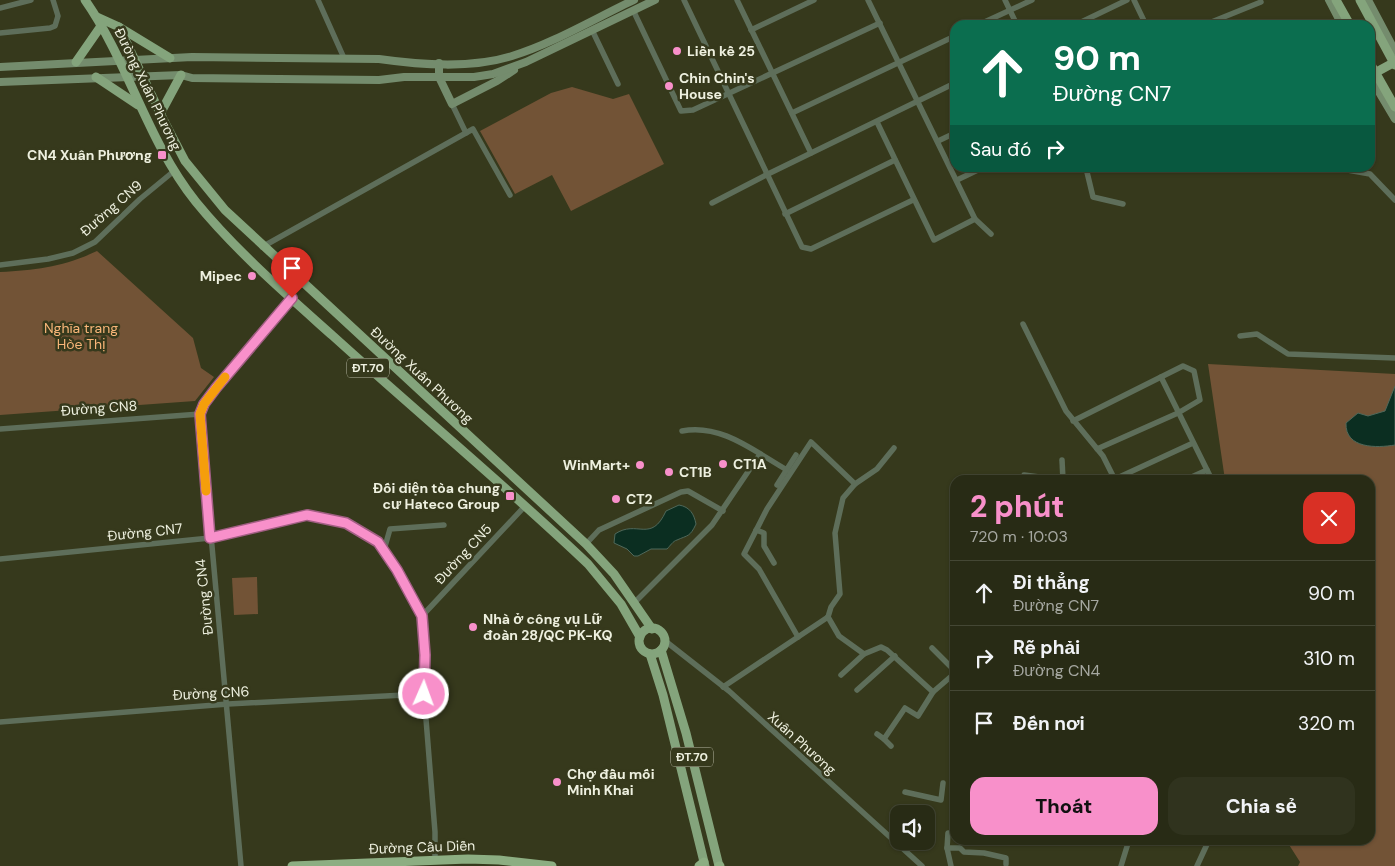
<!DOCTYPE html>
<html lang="vi">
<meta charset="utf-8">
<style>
:root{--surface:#282b15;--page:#30331e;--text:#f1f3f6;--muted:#a5a7a0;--line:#444734;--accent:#f890ca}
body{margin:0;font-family:"DM Sans",sans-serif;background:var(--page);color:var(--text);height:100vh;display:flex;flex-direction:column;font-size:19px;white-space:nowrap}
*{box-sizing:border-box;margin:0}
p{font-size:16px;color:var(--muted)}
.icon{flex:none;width:28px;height:28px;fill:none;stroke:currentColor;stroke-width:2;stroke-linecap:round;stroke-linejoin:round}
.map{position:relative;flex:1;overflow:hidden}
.sheet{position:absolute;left:950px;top:475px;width:425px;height:370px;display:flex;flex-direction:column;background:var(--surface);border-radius:15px;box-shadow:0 1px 4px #0004,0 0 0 1px var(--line)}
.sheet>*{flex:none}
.guide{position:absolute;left:950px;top:20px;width:425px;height:152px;border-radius:15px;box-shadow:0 1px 4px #0004,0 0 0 1px var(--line);background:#0b6e4f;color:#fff;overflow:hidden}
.buttons{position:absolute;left:890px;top:805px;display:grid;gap:10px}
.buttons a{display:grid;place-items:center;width:45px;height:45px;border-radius:10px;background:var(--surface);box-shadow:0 1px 4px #0004,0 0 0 1px var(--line);font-size:25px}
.pin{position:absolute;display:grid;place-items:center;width:42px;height:42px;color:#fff;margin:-51px -21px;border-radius:50% 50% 50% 0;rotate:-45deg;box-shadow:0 0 5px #0007}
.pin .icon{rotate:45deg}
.me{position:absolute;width:55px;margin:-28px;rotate:2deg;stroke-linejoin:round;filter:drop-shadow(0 0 4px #0008)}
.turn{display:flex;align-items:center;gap:18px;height:105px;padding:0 20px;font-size:22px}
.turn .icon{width:65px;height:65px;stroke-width:2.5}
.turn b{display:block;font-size:35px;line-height:42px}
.then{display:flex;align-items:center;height:48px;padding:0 20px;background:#0003;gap:10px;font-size:19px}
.round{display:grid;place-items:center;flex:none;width:52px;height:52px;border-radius:15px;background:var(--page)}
.headline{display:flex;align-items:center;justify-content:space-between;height:85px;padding:0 20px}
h1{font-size:30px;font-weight:800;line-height:38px;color:var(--accent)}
.primary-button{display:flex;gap:10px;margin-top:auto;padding:10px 20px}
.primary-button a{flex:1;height:58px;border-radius:15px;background:var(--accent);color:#111;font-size:20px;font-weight:800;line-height:58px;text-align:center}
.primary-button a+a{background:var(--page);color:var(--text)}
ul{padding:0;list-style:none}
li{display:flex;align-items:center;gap:15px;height:65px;padding:0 20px;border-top:1px solid var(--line)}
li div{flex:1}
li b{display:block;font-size:19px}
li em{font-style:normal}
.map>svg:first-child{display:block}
.green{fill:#725336}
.water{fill:#0b2e21;stroke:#4f685a}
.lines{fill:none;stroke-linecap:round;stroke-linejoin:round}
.minor{stroke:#5e6e5a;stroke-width:5.5}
.secondary{stroke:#748c6d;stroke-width:8}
.primary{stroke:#84a47c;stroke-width:9}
.trunk{stroke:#8cae82;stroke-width:9}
.route-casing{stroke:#a15e83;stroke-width:12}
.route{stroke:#f890ca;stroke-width:9}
.slow{stroke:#f59e0b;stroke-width:9}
.poi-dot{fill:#f890ca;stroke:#36391c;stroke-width:2}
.labels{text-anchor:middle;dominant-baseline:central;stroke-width:5;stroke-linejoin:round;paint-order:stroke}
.shield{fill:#36391c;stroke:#b7b9a4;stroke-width:1}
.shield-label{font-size:12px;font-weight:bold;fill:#eef0df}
.poi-label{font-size:14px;font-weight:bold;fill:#eef0df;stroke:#36391c;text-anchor:start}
.street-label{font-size:14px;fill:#eef0df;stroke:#36391c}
.park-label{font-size:14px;fill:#f9b679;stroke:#36391c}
</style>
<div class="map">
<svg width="1395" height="866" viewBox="0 0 1395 866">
<rect width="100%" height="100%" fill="#36391c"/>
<g class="green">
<polygon points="572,87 613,99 629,94 664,164 571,211 552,175 515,194 480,131 551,93"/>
<path d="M97,251L193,338L201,368L214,377L195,401L0,415V272C37,270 63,267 97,251Z"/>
<polygon points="1208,364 1395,374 1395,866 1298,866 1300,862 1286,840 1370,840 1370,480 1225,480"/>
<polygon points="257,577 258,614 234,615 232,578"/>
</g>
<g class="water">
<path d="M1395,386V445C1377,448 1345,449 1346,423L1358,413L1368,416L1385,411Z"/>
<path d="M679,505C690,507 694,514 696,524C690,537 688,535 677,540C673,541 670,546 667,549H651L638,556H634L627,549L614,543L615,534C637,519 651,544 666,511Z"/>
</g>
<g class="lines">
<g class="minor">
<polyline points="318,0 344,58"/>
<polyline points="684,0 802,247 811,249 913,200"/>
<polyline points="737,0 811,153"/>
<polyline points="868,0 975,219 991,234"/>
<polyline points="1005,0 1017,25"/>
<polyline points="1134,0 1146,25"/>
<polyline points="0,8 31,0"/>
<polyline points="633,10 681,111 693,110 880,23"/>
<polyline points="978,25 1032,0"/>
<polyline points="1075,25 1127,0"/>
<polyline points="1204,25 1261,2"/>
<polyline points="592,30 618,84"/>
<polyline points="751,30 814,0"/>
<polyline points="0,33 50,28 55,26 58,16 53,0"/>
<polyline points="452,104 466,133"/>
<polyline points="792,113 955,36"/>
<polyline points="877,122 934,240 975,219"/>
<polyline points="938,141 955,133"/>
<polyline points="1086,168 1093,197 1123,204"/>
<polyline points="1336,168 1370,174 1395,200"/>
<polyline points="957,180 982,168"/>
<polyline points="712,203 766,175 955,83"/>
<polyline points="785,214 895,160"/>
<polyline points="262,247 473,129 510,195"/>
<polyline points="0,265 48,259 73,253 95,242 140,199 174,171"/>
<polyline points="1023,324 1066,411 1103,456 1115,480"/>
<polyline points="1240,336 1257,334 1288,354 1395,358"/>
<polyline points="1161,377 1212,480"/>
<polyline points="1073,421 1183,366 1194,371 1200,400 1178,413 1097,449"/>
<polyline points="0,429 200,414"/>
<path d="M682,431C721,423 755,452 787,470"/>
<polyline points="1062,460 1063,480"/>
<polyline points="1024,475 1063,480"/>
<polyline points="1115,479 1193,443"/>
<polyline points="1185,480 1207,470"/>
<polyline points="855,484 877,469 894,448"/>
<polyline points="777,485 796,455"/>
<polyline points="756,530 764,533 764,546 774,563"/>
<polyline points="586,544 599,530 681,492 688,491 723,511"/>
<polyline points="384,550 390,529 444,525"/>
<polyline points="0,559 210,538 307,515 346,523 362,532 384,550 422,616 425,655 424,694 435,832 435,860"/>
<polyline points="635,602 712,525 760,454"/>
<polyline points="422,616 525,506"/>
<polyline points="828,617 839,636 864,654 881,647 887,650 933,692"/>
<polyline points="798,637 759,569 744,554 767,509 811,442 855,484 843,498 835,533 840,594 831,607 828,617"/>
<polyline points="664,640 729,691 922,866"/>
<polyline points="932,648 955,671"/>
<polyline points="841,675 864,654"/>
<polyline points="723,687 828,617"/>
<polyline points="857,690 895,656"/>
<polyline points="0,722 228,704 424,694"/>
<polyline points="877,734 884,739 905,708 918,716 933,692 955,673"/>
<polyline points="884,739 891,746"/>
<polyline points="905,792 941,800 943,783"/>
<polyline points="947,848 960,848 964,852 984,853 1006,858 1006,864"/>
<polyline points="241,866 200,414 204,404 216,388 291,298"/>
<polyline points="951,866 947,848 948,833 955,834"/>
<polyline points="1121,866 1129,840"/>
<polyline points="1197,866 1209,840"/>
</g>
<g class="secondary">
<polyline points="1329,0 1342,25"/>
<polyline points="1368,0 1395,51"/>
<polyline points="439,63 439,77 452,104 497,81 514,70"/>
<path d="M0,67L192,57L379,59C421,65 471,69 512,56C552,44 596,18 634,0"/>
<polyline points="1370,77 1395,119"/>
<polyline points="0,82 181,75 192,78 379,80 404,77 474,77 493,74 526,62 655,0"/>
</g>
<g class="primary">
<path d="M85,0C129,63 147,141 196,202C236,251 286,294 333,336C418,413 506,486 588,564L621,604L640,637"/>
<polyline points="1336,0 1350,25"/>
<polyline points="1360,0 1395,65"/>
<polyline points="97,17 119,27 163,119 185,161 225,210 586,544 614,574 652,629"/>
<polyline points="119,27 170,58"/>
<polyline points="76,62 101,26"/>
<polyline points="1370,63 1395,107"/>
<polyline points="1371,75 1395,62"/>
<polyline points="96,77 138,105"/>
<polyline points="160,114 181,75"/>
<circle cx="652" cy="641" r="13"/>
<polyline points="661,650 686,733 719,866"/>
<polyline points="650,654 663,695 705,866"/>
</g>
<g class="trunk">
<polyline points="292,866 468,859 499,860 552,866"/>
<polyline points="699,866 704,862"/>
<polyline points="719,866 720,866"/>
</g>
</g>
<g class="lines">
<defs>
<polyline id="route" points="292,298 216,388 204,404 200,414 210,538 307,515 346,523 378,542 397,570 422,616 425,655 424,694"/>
</defs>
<use href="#route" class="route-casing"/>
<use href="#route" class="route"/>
<polyline class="slow" points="206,491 200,414 204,404 225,377"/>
</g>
<g class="poi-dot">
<circle cx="677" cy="51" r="5"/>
<circle cx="669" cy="86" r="5"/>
<rect x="157" y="150" width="10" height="10" rx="2.5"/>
<circle cx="252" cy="276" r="5"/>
<circle cx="723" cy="464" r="5"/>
<circle cx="640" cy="465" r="5"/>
<circle cx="669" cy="472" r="5"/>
<rect x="505" y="491" width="10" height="10" rx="2.5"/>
<circle cx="616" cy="499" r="5"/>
<circle cx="473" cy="627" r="5"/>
<circle cx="557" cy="782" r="5"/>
</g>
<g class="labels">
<g class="shield">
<rect x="347" y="358.5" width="42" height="19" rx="4"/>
<rect x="671" y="747.5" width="42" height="19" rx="4"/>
</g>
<g class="shield-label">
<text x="368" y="368">ĐT.70</text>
<text x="692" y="757">ĐT.70</text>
</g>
<g class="poi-label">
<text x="687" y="51">Liền kề 25</text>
<text x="679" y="78">Chin Chin's<tspan x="679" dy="16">House</tspan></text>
<text x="152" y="155" text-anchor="end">CN4 Xuân Phương</text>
<text x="242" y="276" text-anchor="end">Mipec</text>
<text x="733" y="464">CT1A</text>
<text x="630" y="465" text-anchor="end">WinMart+</text>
<text x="679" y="472">CT1B</text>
<text x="500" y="488" text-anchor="end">Đối diện tòa chung<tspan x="500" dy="16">cư Hateco Group</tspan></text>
<text x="626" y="499">CT2</text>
<text x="483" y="619">Nhà ở công vụ Lữ<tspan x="483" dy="16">đoàn 28/QC PK-KQ</tspan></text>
<text x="567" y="774">Chợ đầu mối<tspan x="567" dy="16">Minh Khai</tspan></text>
</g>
<g class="street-label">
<text transform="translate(148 89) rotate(64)">Đường Xuân Phương</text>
<text transform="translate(111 208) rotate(-41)">Đường CN9</text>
<text transform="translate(422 375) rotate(43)">Đường Xuân Phương</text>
<text transform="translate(99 408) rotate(-4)">Đường CN8</text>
<text transform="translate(145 532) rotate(-6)">Đường CN7</text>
<text transform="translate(463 554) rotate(-47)">Đường CN5</text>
<text transform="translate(204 597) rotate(-96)">Đường CN4</text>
<text transform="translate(211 693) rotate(-3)">Đường CN6</text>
<text transform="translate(802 743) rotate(42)">Xuân Phương</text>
<text transform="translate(422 847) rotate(-2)">Đường Cầu Diễn</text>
</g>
<g class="park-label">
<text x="81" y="328">Nghĩa trang<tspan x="81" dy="16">Hòe Thị</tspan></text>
</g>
</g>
</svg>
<div class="buttons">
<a><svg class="icon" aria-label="sound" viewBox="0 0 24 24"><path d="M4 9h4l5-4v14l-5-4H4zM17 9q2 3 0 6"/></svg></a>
</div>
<div class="pin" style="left:292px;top:298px;background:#d93025"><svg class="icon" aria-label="arrive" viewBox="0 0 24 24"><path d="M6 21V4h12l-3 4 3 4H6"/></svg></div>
<svg class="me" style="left:424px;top:694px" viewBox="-20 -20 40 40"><circle r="17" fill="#f890ca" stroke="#fff" stroke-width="3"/><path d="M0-11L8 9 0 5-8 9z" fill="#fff"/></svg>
<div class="guide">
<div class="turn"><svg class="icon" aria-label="ahead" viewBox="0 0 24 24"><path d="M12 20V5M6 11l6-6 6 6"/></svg><div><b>90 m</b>Đường CN7</div></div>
<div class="then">Sau đó<svg class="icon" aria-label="right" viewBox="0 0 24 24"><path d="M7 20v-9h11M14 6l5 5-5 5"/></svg></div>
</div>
<section class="sheet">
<div class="headline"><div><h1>2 phút</h1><p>720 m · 10:03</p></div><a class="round" style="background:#d93025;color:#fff"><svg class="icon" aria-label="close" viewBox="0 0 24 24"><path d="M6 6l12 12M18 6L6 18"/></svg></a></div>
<ul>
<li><svg class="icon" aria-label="ahead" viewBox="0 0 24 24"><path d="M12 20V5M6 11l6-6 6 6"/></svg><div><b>Đi thẳng</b><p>Đường CN7</p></div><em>90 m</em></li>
<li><svg class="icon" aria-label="right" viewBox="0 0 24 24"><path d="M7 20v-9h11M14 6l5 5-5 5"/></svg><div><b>Rẽ phải</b><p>Đường CN4</p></div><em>310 m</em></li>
<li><svg class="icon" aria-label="arrive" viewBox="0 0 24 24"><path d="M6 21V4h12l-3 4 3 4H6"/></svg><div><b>Đến nơi</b></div><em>320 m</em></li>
</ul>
<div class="primary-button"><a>Thoát</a><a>Chia sẻ</a></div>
</section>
</div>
